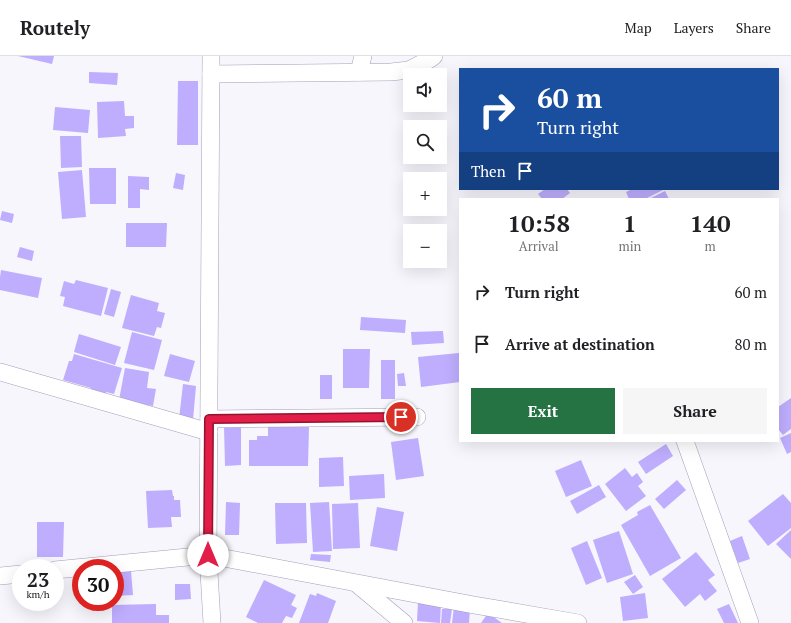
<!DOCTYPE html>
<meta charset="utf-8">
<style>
:root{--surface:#fff;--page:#f6f6f6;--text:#202124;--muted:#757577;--line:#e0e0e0;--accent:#257343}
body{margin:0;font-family:"PT Serif",serif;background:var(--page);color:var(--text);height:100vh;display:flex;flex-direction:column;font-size:15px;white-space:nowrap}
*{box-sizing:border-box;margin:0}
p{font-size:13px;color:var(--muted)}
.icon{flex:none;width:22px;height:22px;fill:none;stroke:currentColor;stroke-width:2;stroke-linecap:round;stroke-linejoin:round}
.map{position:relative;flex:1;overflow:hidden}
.drawer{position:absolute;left:459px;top:142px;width:320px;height:244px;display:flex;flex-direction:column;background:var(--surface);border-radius:0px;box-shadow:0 4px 16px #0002}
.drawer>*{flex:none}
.guide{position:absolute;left:459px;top:12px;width:320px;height:122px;border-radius:0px;box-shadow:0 4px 16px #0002;background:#1a4fa0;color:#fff;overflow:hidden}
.fabs{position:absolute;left:403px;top:12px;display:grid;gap:8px}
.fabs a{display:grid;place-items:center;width:44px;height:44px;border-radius:0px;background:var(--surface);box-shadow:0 4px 16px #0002;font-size:20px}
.speed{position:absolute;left:12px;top:503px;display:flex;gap:8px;font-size:20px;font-weight:700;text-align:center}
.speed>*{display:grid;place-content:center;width:52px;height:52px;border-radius:50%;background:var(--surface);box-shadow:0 4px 16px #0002;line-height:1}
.speed small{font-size:10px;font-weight:400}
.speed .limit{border:6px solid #d22;background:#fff;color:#111}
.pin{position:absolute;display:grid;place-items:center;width:34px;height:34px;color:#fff;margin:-17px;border:2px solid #fff;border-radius:50%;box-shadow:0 1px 4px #0007}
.me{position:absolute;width:44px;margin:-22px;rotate:0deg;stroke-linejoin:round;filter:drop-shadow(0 0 3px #0008)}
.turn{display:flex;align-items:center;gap:14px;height:84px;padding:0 12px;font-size:18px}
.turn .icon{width:52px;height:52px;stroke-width:2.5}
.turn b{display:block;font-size:28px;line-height:34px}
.then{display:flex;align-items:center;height:38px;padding:0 12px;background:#0003;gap:8px;font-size:15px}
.eta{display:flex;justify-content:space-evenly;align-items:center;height:68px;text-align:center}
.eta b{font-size:24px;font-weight:700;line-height:28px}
.cta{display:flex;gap:8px;margin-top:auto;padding:8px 12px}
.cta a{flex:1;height:46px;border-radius:0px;background:var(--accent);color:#fff;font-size:16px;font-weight:700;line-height:46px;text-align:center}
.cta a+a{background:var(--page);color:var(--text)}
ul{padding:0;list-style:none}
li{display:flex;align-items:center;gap:12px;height:52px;padding:0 12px}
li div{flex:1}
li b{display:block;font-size:15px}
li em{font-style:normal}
header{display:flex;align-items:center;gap:24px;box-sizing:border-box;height:56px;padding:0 20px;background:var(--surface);border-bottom:1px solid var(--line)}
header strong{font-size:19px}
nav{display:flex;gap:22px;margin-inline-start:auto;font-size:14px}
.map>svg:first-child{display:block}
.building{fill:#bfadfe}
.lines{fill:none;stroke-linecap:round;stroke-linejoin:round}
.minor-casing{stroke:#a49fba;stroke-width:18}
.minor{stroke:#fff;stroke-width:17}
.route-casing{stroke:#92132f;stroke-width:10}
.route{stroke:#e11d48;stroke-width:7}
</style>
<header>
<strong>Routely</strong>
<nav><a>Map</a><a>Layers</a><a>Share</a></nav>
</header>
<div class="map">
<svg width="791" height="567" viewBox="0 0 791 567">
<rect width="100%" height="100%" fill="#f7f6fc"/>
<g class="building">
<polygon points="18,0 54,0 52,8"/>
<polygon points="89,16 118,17 117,29 89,27"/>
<polygon points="178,25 198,25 198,89 177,89"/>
<polygon points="124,45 125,60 134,60 134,72 125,73 126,80 98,82 97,46"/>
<polygon points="55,51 90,54 88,77 53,74"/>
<polygon points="60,80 81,80 82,111 61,112"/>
<polygon points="89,112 116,112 116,148 90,148"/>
<polygon points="82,114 86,161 62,163 58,116"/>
<polygon points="176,117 185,119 183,134 173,132"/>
<polygon points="128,120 149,121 149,134 140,133 140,152 128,152"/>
<polygon points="545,133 567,133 570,137 562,143 542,143 538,138"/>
<polygon points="632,133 665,133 645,143 629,143 626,136"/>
<polygon points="665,135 669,143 649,143"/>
<polygon points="2,155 14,158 12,167 0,164"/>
<polygon points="126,167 167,167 166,191 126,191"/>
<polygon points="20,191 34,195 32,205 17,201"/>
<polygon points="1,214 42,222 38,242 0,234 0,221"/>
<polygon points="76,224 108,232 101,260 63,250 65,241 60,240 64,225 74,228"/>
<polygon points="111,233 121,236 114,261 104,258"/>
<polygon points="131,239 159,247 157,255 165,257 161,272 157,271 154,280 122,272"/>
<polygon points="361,261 406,264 405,277 360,274"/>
<polygon points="443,275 444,287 412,289 411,276"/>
<polygon points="132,276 162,284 154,314 124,307"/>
<polygon points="79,278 121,291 115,309 74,296"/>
<polygon points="343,293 370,293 369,332 343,332"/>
<polygon points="459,297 460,326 421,331 418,301"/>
<polygon points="74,298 122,312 114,338 106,336 104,343 89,339 91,332 63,324 69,305 72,305"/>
<polygon points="170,298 195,305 189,326 164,320"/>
<rect x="381" y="304" width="14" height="39"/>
<polygon points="125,312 149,316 147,332 156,333 153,350 119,344"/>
<polygon points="404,317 406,330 398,330 397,318"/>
<rect x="320" y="319" width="12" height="24"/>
<polygon points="183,328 196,330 193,364 179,363"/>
<polygon points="791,342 791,373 783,379 778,373 778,351"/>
<polygon points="224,370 241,370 241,409 225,410"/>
<polygon points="268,371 309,371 308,410 249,410 249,384 257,384 257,380 268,380"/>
<polygon points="791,377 791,396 787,398 780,382"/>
<polygon points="418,382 424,420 396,424 391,386"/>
<polygon points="666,388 673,400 646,418 638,406"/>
<polygon points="343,401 344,430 319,431 319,402"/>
<polygon points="581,404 592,430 566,441 555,415"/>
<polygon points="625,412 632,421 637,417 643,426 638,430 646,440 626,455 605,428"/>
<polygon points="384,418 385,442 350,444 349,420"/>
<polygon points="677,424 686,434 664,453 655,443"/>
<polygon points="599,429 606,441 577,458 570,445"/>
<polygon points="172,434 173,440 174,440 174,444 180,444 181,461 171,461 172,471 148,472 146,435"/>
<polygon points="783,438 791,447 791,472 768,490 748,465"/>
<polygon points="226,446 240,447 239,479 225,479"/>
<polygon points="329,446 332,495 313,496 310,447"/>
<polygon points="275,447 306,447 307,487 276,488"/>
<polygon points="358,447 360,492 333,493 332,448"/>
<polygon points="650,449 681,502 650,520 621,469 638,459 637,456"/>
<polygon points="377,451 404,456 397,495 370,490"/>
<polygon points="37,466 64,466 63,501 37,501"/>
<polygon points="791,474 791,503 776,488"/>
<polygon points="619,475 633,518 607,527 593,484"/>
<polygon points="742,480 750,503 738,507 730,485"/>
<polygon points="587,485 602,522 586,529 571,492"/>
<polygon points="696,496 715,519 708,524 717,535 705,545 700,538 685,551 662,523"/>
<polygon points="311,498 331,499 330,506 310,504"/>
<polygon points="131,515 133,539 115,540 115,516"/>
<polygon points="635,519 643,531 633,538 624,526"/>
<polygon points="264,524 296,539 291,549 297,552 292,562 286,560 282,567 258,567 246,561"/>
<polygon points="175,528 190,528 191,543 175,544"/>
<polygon points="317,537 336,545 328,567 299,567 310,538 316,540"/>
<polygon points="645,537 648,562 623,565 620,541"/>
<polygon points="418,546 441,548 440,567 417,565"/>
<polygon points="156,548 156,559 169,559 169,567 112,567 112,549"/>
<polygon points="729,548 738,567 724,567 717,553"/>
<polygon points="454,551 470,553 469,567 452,567"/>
<polygon points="442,553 452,553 450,567 441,567"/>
<polygon points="488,557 502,567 481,567"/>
</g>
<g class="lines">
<defs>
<g id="minor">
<polyline points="211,0 208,499 212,567"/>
<polyline points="359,16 363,0"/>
<polyline points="211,18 391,16 409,14 430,3 434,0"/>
<polyline points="0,316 209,376"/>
<polyline points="209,363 417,361"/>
<polyline points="685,385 750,567"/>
<polyline points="55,514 208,499 474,549 578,567"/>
<polyline points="0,520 21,518"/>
<polyline points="357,528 404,567"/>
</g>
</defs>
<use href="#minor" class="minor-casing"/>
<use href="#minor" class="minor"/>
</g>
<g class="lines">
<defs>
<polyline id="route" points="208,499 209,363 401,361"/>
</defs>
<use href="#route" class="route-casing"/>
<use href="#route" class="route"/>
</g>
</svg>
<div class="fabs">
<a><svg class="icon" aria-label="sound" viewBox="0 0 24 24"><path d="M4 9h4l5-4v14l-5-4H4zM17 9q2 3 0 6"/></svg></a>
<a><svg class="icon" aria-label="search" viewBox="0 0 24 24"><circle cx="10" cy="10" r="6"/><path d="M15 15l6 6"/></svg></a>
<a>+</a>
<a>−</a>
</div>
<div class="speed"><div>23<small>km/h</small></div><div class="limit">30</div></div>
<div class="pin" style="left:401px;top:361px;background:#d93025"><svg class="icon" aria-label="arrive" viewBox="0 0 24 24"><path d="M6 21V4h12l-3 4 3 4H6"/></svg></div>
<svg class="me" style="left:208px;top:499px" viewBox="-20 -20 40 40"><circle r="19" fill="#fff"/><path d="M0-13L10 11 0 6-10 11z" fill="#e11d48"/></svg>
<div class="guide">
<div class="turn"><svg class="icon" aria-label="right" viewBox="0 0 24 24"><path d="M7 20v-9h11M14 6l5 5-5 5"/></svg><div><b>60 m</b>Turn right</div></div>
<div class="then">Then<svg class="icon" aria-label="arrive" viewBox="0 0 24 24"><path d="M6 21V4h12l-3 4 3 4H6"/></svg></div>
</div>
<section class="drawer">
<div class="eta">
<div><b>10:58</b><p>Arrival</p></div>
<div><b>1</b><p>min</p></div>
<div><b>140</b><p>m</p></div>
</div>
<ul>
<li><svg class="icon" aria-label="right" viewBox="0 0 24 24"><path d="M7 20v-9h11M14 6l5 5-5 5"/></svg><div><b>Turn right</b></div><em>60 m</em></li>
<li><svg class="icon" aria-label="arrive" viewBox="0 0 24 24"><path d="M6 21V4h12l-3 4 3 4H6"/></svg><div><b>Arrive at destination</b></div><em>80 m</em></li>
</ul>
<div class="cta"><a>Exit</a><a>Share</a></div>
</section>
</div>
